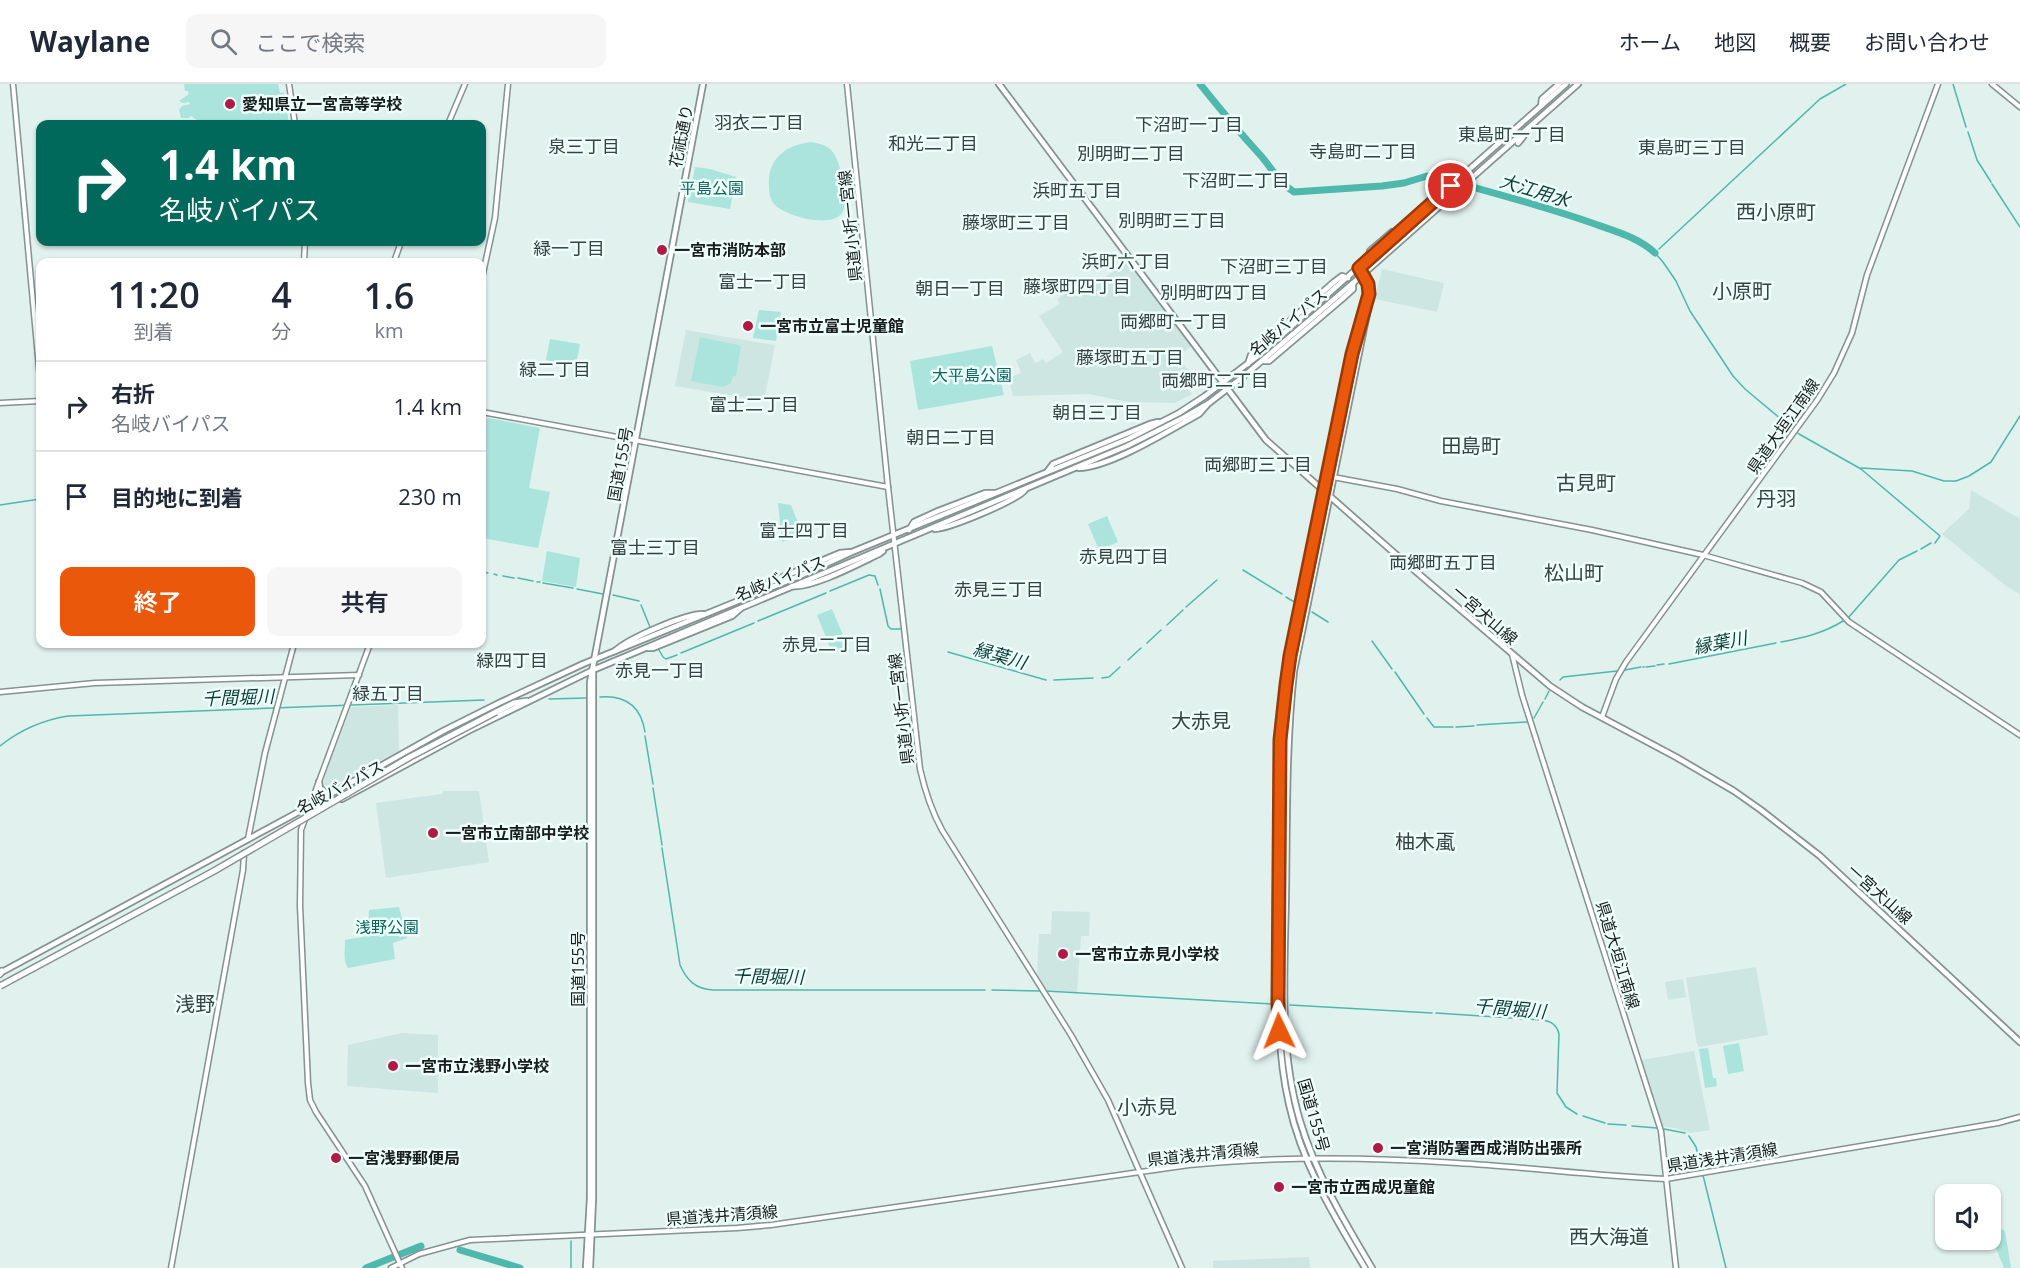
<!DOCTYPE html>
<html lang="ja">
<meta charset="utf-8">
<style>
:root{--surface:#fff;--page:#f6f6f7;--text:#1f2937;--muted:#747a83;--line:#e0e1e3;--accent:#ea580c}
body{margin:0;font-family:"Open Sans","Noto Sans JP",sans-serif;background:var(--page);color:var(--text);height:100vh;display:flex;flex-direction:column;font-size:22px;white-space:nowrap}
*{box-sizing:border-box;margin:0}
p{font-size:20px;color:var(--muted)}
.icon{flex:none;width:33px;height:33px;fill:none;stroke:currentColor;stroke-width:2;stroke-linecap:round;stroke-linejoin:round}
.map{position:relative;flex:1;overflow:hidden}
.details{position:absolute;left:36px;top:174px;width:450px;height:390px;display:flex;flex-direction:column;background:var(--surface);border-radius:12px;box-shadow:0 2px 4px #0004}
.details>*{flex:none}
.guide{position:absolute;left:36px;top:36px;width:450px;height:126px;border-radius:12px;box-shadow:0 2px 4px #0004;background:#00695c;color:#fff;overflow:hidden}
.fabs{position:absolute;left:1935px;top:1100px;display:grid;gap:12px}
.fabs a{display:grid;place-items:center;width:66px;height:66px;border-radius:12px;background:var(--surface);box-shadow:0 2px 4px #0004;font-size:30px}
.pin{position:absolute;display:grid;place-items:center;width:51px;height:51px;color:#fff;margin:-26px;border:3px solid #fff;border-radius:50%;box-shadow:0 2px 6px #0007}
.me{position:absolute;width:66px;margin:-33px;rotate:358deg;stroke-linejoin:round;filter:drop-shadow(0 0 4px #0008)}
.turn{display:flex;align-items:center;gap:21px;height:126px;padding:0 24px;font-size:27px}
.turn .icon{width:78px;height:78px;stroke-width:2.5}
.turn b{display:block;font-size:42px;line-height:51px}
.eta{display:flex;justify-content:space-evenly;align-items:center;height:102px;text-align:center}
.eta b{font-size:36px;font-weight:600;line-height:42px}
.button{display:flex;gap:12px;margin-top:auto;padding:12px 24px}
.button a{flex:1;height:69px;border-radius:12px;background:var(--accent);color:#fff;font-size:24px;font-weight:600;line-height:69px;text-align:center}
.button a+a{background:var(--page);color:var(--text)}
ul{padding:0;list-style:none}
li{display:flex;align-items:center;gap:18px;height:90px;padding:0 24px;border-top:2px solid var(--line)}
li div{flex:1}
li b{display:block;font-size:22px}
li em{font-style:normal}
header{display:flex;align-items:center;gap:36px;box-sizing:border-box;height:84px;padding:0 30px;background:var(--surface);border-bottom:2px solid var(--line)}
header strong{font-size:28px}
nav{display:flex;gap:33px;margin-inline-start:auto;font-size:21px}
.search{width:420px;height:54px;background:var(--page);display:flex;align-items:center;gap:15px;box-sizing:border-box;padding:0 21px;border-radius:12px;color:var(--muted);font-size:22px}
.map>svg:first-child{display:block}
.built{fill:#cde6e2}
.green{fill:#aae4dc}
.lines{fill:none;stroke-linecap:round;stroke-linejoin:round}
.stream{stroke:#4eb8ac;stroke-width:1.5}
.river{stroke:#4eb8ac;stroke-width:7}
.tertiary-casing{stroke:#849390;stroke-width:7}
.secondary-casing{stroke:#849390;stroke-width:7}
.primary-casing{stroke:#849390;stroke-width:8}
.trunk-casing{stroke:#849390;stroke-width:8}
.motorway-casing{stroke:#849390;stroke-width:8}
.tertiary{stroke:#fff;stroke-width:4}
.secondary{stroke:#fff;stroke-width:4}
.primary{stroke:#fff;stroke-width:4.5}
.trunk{stroke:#fff;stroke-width:4.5}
.motorway{stroke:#fff;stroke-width:5}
.motorway-bridge-casing{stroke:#849390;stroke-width:8;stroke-linecap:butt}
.motorway-bridge{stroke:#fff;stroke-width:5}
.route-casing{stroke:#983908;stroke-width:15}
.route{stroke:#ea580c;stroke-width:10}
.poi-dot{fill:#ae1b46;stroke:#eefefb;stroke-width:2}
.labels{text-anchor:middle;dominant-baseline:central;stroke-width:5;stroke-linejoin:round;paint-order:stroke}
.poi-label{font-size:16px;font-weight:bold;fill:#181d1d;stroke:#eefefb;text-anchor:start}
.street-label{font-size:16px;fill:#181d1d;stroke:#eefefb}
.park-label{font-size:16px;fill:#0a655d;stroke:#eefefb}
.neighbourhood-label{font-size:18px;fill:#364341;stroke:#eefefb}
.water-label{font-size:18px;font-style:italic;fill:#0b3d38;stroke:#eefefb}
.quarter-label{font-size:20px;fill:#364341;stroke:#eefefb}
</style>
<header>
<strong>Waylane</strong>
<div class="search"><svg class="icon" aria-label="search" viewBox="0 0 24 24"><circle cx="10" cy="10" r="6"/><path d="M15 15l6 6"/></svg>ここで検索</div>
<nav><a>ホーム</a><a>地図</a><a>概要</a><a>お問い合わせ</a></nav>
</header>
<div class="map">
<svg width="2020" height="1184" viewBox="0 0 2020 1184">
<rect width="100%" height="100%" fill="#e0f1ee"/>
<g class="built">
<polygon points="1128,176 1193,261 1178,273 1195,295 1186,302 1192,310 1175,319 1128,318 1089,310 1013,312 1008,294 1021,289 1016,276 1030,269 1035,279 1043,275 1046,279 1063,268 1039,232 1060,220 1057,215 1076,202 1083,210"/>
<polygon points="1382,185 1444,199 1437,228 1375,215"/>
<polygon points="686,246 775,261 764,317 675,302"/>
<polygon points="1971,406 2020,435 2020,510 2006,502 1942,450 1969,425"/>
<polygon points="398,621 399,667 329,704 324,700 325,691 351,623"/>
<polygon points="443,707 479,707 489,778 386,794 376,719 442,710"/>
<polygon points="1054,827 1090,828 1089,852 1081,852 1077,908 1047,906 1037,891 1039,850 1051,850 1052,828"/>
<polygon points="1756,883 1768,951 1699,963 1697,960 1686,894"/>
<polygon points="1683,895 1686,913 1668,916 1665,898"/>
<polygon points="402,949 438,951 438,1009 347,1002 348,961"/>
<polygon points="1694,967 1710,1046 1691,1049 1675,1044 1661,1042 1641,976"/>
<polygon points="1309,1173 1310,1184 1213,1184 1213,1177"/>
</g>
<g class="green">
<polygon points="184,0 278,0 280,9 284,8 286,20 281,20 282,27 287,26 289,40 197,40 197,36 191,32 188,34 181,34 179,26 182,22 190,20 189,18 183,19 179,17 189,10 188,7 185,7"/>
<path d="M811,58C818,59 827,61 832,67C841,78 850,116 842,129C830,145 785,132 774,120C770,115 769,109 769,102C767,75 786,61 811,58Z"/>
<polygon points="695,83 710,85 736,93 730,125 688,118"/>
<polygon points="759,226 781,228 776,257 753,254"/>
<polygon points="700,253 738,261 741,263 736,292 733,292 731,299 723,303 691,297"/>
<polygon points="550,255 580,260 576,281 546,276"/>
<polygon points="992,262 1004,311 918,326 910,277"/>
<polygon points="488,334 540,344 529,404 550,408 538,464 482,454 482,359 486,335"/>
<polygon points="778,419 791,421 802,449 782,458"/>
<polygon points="1107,432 1118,458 1099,466 1088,440"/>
<polygon points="547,467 580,474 576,503 542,497"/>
<polygon points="832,525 850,568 832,568 817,531"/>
<path d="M399,823L407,854L393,859L395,875L348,884C343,877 345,866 345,856L368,852L369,826Z"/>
<polygon points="1739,959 1744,987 1728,990 1723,962"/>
<polygon points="1708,964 1713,994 1716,994 1717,1002 1705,1004 1699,965"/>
<path d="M1996,1143L2005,1147L2011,1184H2004C1999,1171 1992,1158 1991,1144Z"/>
</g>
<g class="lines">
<g class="stream">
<polyline points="1953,0 1966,43"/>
<polyline points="1968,48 1977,76 1991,98"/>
<polyline points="1992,100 2020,143"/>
<polyline points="1659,165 1820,15 1846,0"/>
<polyline points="1657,167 1655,169 1663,178 1676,197 1690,227 1733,292 1745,305 1799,350 1861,385 1940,452 1935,459"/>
<polyline points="1861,384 1912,387 1944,397 1956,397 1969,392 1991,378 2020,332"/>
<polyline points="0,421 40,415"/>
<polyline points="1921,465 1931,459"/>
<polyline points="1243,486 1282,510"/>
<polyline points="482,488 488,489"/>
<polyline points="494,490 497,491"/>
<polyline points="503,492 514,494"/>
<polyline points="518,494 533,497"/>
<polyline points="537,498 540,498"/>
<polyline points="543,499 573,504"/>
<polyline points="577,505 603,510"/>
<polyline points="880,505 888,542 891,545 901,545"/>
<polyline points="830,507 869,491 875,492 878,501"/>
<polyline points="613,511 639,517"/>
<polyline points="1286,513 1296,519"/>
<polyline points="641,521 650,543"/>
<polyline points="1186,523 1217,496"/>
<polyline points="1312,528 1328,538"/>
<polyline points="1848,534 1899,476 1917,467"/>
<polyline points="758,537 826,509"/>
<polyline points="1167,541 1183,526"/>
<polyline points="1372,557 1392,585"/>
<path d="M1781,558C1803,554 1824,549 1843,537"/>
<polyline points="1147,559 1161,546"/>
<polyline points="659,566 663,573 666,575 677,571"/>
<polyline points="948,568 1046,596"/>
<polyline points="681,569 754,539"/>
<polyline points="1128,576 1141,564"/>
<polyline points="1669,580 1776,559"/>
<polyline points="1657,581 1664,580"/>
<polyline points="1643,583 1644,583"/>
<polyline points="1646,583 1655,582"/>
<polyline points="1625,586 1641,583"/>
<polyline points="1395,588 1424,630"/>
<polyline points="1102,594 1109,593 1120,583"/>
<polyline points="1054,596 1093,594"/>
<polyline points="1560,596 1563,593 1617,587"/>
<path d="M600,613C626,611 641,622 645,648"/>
<polyline points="549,615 586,614"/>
<polyline points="1545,615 1549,607"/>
<polyline points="1427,634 1434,643 1453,643"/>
<polyline points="1534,634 1543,618"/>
<polyline points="1477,641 1528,638"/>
<polyline points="1456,643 1474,642"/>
<polyline points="645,652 653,700"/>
<path d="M0,662C20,646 43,636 68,632L484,616"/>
<polyline points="653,704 662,761"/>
<path d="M662,764L680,881C687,897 696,905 713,906H985"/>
<polyline points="992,906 1041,907"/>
<polyline points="1046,907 1273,920"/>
<polyline points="1290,921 1432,929"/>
<path d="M1436,929L1542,936C1551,937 1557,941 1559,950L1557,1009L1566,1023L1577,1030"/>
<polyline points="1583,1032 1605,1039"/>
<polyline points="1608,1040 1626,1041"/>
<polyline points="1632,1042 1657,1044"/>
<polyline points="1664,1045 1685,1049"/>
<polyline points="1689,1052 1696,1063 1726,1184"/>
<polyline points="571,1184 571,1157"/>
</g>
<g class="river">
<path d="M1200,0C1220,25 1241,50 1262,73C1273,86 1279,99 1294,108L1382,102L1404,99L1427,92L1437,93C1489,108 1541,121 1592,139C1614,147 1638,153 1655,169"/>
<polyline points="460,1166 520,1184"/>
<polyline points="366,1184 421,1162"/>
</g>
<defs>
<g id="tertiary">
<polyline points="13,0 40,295"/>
<polyline points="289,0 295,40"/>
<polyline points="448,40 465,0"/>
<polyline points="304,178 305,158"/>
<polyline points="394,178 401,158"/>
<polyline points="482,194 495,134 508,0"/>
<polyline points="0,319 40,317"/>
<polyline points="482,328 888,403"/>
<polyline points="1333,393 1397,405 1441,417 1592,446 1703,471 1802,499 1821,508 1849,538 2020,651"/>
<polyline points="370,560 301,746 300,822 308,999 310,1016 316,1028 365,1102 402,1184"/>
<polyline points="0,608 95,599 359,591"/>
<polyline points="248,755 265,669 294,560"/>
<polyline points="171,1184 243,786 244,769"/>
</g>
<g id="secondary">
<path d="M847,0L888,403L920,685C925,707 931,726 942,746L1071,951L1108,1016L1182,1184"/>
<polyline points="1992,0 2020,23"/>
<polyline points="1512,570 1522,611 1661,1047 1676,1184"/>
<polyline points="1602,633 1616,595 1626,578 1818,315 1834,289 1852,249 1867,191 1938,0"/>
<path d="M391,1184L419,1170L470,1156L737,1144L771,1141L1189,1081C1278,1072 1368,1073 1457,1079C1527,1083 1596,1092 1666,1095L1998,1039L2020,1033"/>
</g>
<polyline id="primary" points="999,0 1266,356 1392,467 1550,602 1582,623 1676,673 1734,707 1761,726 1820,772 2020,958"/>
<g id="trunk">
<polyline points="1541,22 1542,15 1559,0"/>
<polyline points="1518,59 1523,53 1526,47"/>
<polyline points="1368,176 1370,167 1392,148"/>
<path d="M1363,188L1370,200V215L1294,587C1286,660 1287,733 1286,806C1285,883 1278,963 1300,1037C1316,1090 1344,1137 1372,1184"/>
<path d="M1365,227L1352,270L1290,572C1278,660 1279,747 1279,835C1279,897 1275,960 1289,1020C1302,1080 1334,1132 1365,1184"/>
<polyline points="1262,277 1269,277 1342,215 1353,205 1353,199"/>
<polyline points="1248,280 1251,271 1334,198 1342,192 1348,194"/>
<path d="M1079,384C1111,383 1170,346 1199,330L1207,321"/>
<polyline points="1047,388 1053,380 1150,340 1158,338"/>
<path d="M935,445C950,444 1016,417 1025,406"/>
<polyline points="909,446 914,438 938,427 985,409 995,409"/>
<path d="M792,502C811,505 860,479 879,470L883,467"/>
<polyline points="759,509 762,503 766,500 840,469 850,468"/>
<polyline points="648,564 653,564 732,532 741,524"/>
<path d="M615,567C629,554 685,530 703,530"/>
<polyline points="319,698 320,704 328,711"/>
<polyline points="342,715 468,647 593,586 1127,362 1183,334 1209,319 1244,292 1353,199 1578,0"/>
<polyline points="0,889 293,731 443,647 499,619 583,580 802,491 852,468 1128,355 1179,329 1205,312 1259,271 1566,0"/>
<polyline points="586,1184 590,1114 590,598 703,0"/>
<polyline points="590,1184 593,1114 593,588"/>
</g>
<g id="motorway">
<polyline points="496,628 514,619 527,617"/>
<polyline points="0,890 2,887"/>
</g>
</defs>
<use href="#tertiary" class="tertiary-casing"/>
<use href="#secondary" class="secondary-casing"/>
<use href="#primary" class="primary-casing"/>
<use href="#trunk" class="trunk-casing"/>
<use href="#motorway" class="motorway-casing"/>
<use href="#tertiary" class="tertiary"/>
<use href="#secondary" class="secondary"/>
<use href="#primary" class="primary"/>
<use href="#trunk" class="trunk"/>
<use href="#motorway" class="motorway"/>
<defs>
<polyline id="motorway-bridge" points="0,902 214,787 410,673 496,628"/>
</defs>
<use href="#motorway-bridge" class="motorway-bridge-casing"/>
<use href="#motorway-bridge" class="motorway-bridge"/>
</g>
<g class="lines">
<defs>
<polyline id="route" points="1279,947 1278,916 1280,656 1286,601 1290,572 1352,270 1369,210 1368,200 1359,184 1451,102"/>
</defs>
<use href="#route" class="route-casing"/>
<use href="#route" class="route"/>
</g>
<g class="poi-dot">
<circle cx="230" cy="20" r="6"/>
<circle cx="662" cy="166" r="6"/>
<circle cx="748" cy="242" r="6"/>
<circle cx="433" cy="749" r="6"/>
<circle cx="1063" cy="870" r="6"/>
<circle cx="393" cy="982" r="6"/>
<circle cx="1378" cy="1064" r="6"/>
<circle cx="336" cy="1074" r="6"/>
<circle cx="1279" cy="1103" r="6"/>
</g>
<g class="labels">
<g class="poi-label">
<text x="242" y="20">愛知県立一宮高等学校</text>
<text x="674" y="166">一宮市消防本部</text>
<text x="760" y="242">一宮市立富士児童館</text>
<text x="445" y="749">一宮市立南部中学校</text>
<text x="1075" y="870">一宮市立赤見小学校</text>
<text x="405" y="982">一宮市立浅野小学校</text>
<text x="1390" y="1064">一宮消防署西成消防出張所</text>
<text x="348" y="1074">一宮浅野郵便局</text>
<text x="1291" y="1103">一宮市立西成児童館</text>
</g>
<g class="street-label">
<text transform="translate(681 52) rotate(-79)">花祇通り</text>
<text transform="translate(850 142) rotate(-96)">県道小折一宮線</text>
<text transform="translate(1288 238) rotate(-40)">名岐バイパス</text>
<text transform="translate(1783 342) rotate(-55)">県道大垣江南線</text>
<text transform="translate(620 380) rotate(-80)">国道155号</text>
<text transform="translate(780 494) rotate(-22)">名岐バイパス</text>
<text transform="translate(1485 531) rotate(41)">一宮犬山線</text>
<text transform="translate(901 625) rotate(-97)">県道小折一宮線</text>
<text transform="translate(340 703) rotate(-28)">名岐バイパス</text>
<text transform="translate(1880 810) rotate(42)">一宮犬山線</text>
<text transform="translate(1618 871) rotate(73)">県道大垣江南線</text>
<text transform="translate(578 885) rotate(-90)">国道155号</text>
<text transform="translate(1314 1031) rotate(74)">国道155号</text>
<text transform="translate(1203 1070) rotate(-6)">県道浅井清須線</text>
<text transform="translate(1722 1073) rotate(-9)">県道浅井清須線</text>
<text transform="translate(722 1131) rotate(-4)">県道浅井清須線</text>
</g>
<g class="park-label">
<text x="712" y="104">平島公園</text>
<text x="972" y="291">大平島公園</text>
<text x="387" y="843">浅野公園</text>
</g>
<g class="neighbourhood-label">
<text x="759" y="38">羽衣二丁目</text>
<text x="1189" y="40">下沼町一丁目</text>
<text x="1512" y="50">東島町一丁目</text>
<text x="933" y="59">和光二丁目</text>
<text x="584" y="62">泉三丁目</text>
<text x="1692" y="63">東島町三丁目</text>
<text x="1363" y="67">寺島町二丁目</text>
<text x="1131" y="69">別明町二丁目</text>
<text x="1236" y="96">下沼町二丁目</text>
<text x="1077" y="106">浜町五丁目</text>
<text x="1172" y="136">別明町三丁目</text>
<text x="1016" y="138">藤塚町三丁目</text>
<text x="569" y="164">緑一丁目</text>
<text x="1126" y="177">浜町六丁目</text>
<text x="1274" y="182">下沼町三丁目</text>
<text x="763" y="197">富士一丁目</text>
<text x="1077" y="202">藤塚町四丁目</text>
<text x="960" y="204">朝日一丁目</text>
<text x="1214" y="208">別明町四丁目</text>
<text x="1174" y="237">両郷町一丁目</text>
<text x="1130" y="273">藤塚町五丁目</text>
<text x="555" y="285">緑二丁目</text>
<text x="1215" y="296">両郷町二丁目</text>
<text x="754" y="320">富士二丁目</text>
<text x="1097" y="328">朝日三丁目</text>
<text x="951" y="353">朝日二丁目</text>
<text x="1258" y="380">両郷町三丁目</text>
<text x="804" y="446">富士四丁目</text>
<text x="655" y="463">富士三丁目</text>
<text x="1124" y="472">赤見四丁目</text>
<text x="1443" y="478">両郷町五丁目</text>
<text x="999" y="505">赤見三丁目</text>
<text x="827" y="560">赤見二丁目</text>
<text x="512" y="576">緑四丁目</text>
<text x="660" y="586">赤見一丁目</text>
<text x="388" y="609">緑五丁目</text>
</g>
<g class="water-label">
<text transform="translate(1535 106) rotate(17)">大江用水</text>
<text transform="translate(1720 558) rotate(-11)">縁葉川</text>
<text transform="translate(1000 571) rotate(16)">縁葉川</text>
<text transform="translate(238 613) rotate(-2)">千間堀川</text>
<text transform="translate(768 892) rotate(1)">千間堀川</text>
<text transform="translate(1510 924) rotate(5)">千間堀川</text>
</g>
<g class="quarter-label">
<text x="1776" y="127">西小原町</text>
<text x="1742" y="206">小原町</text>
<text x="1471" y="361">田島町</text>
<text x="1586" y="398">古見町</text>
<text x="1776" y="414">丹羽</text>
<text x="1574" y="488">松山町</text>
<text x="1201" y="636">大赤見</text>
<text x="1425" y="757">柚木颪</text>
<text x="195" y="919">浅野</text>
<text x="1147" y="1022">小赤見</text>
<text x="1609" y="1152">西大海道</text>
</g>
</g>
</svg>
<div class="fabs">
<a><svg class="icon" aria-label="sound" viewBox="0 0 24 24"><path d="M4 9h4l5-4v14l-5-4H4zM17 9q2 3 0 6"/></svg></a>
</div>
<div class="pin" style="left:1451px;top:102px;background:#d93025"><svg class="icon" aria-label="arrive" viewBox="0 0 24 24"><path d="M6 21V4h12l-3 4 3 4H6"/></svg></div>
<svg class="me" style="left:1279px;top:947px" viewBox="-20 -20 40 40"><path d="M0-17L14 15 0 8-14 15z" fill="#ea580c" stroke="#fff" stroke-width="4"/></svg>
<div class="guide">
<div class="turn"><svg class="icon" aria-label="right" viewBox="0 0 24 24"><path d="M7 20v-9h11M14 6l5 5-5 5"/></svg><div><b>1.4 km</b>名岐バイパス</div></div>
</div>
<section class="details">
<div class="eta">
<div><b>11:20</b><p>到着</p></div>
<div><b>4</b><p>分</p></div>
<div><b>1.6</b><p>km</p></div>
</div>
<ul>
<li><svg class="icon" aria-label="right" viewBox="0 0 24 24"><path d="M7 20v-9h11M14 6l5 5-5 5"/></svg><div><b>右折</b><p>名岐バイパス</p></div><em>1.4 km</em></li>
<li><svg class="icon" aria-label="arrive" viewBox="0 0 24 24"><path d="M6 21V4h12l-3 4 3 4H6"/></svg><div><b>目的地に到着</b></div><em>230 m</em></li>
</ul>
<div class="button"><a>終了</a><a>共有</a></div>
</section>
</div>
